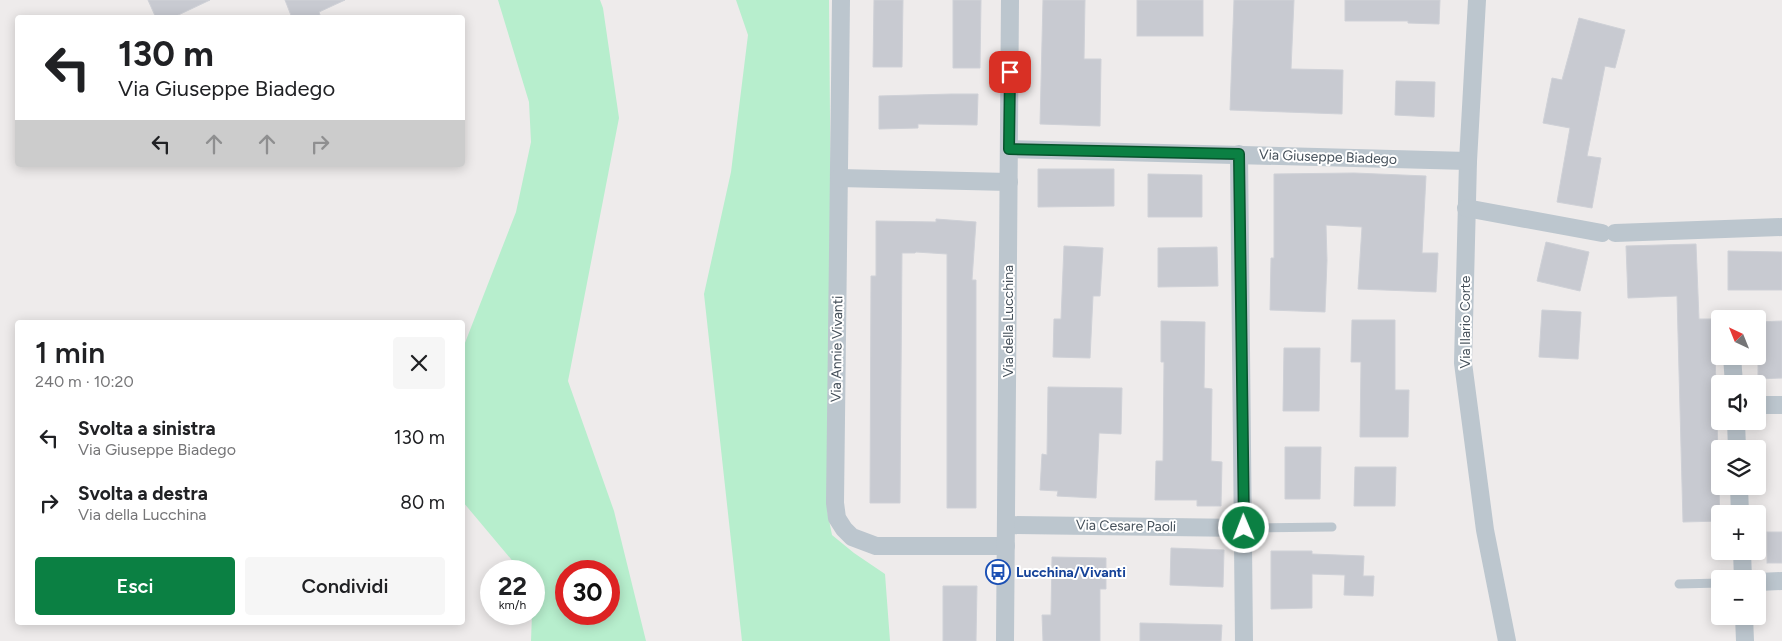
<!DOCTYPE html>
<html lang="it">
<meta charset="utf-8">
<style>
:root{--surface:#fff;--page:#f6f6f6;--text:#202124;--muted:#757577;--accent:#0b8043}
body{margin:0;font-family:Figtree,sans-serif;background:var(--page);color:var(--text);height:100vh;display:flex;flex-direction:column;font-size:19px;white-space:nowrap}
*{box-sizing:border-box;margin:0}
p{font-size:16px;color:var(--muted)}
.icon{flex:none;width:28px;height:28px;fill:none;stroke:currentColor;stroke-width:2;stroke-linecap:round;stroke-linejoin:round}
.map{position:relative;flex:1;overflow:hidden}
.drawer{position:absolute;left:15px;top:320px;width:450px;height:305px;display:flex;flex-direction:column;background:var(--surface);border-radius:5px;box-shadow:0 2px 12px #0003}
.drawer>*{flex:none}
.guide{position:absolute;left:15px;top:15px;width:450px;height:152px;border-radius:5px;box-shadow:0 2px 12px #0003;background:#fff;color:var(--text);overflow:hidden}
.needle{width:32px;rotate:317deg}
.fabs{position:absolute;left:1711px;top:310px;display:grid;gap:10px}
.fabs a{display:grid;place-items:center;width:55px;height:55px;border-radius:5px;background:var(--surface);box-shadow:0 2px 12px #0003;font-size:25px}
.speed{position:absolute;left:480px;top:560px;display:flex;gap:10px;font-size:25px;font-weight:700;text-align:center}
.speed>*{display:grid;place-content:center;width:65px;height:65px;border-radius:50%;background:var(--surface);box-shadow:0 2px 12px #0003;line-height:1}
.speed small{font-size:12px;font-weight:400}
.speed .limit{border:8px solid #d22;background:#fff;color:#111}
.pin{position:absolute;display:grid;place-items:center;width:42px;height:42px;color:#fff;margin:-21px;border-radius:10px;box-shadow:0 2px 8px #0006}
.me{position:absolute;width:55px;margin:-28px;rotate:359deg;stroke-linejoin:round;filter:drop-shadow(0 0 4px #0008)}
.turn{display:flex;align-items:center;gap:18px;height:105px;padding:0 20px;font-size:22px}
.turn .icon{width:65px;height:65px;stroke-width:2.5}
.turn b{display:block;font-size:35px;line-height:42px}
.lanes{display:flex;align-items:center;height:48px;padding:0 20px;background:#0003;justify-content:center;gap:25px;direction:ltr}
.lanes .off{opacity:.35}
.round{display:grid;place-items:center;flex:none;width:52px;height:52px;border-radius:5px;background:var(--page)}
.headline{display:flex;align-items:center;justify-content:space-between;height:85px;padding:0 20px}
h1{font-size:30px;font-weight:600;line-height:38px}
.primary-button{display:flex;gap:10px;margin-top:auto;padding:10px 20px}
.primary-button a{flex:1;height:58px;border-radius:5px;background:var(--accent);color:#fff;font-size:20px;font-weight:600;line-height:58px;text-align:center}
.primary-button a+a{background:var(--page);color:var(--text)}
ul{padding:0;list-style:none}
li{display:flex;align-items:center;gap:15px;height:65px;padding:0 20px}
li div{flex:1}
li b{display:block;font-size:19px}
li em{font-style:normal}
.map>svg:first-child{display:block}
.green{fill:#b7eecd;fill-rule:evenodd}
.building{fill:#c8cad1;stroke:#cfd1d7}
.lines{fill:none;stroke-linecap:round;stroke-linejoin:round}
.lane{stroke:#bcc6ce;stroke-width:9}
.street{stroke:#bcc6ce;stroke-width:18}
.route-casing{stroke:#07532c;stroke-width:12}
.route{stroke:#0b8043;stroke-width:9}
.labels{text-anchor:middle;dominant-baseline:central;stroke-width:4;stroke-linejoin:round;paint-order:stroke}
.street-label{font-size:14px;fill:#444f59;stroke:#fff}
.transit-label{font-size:14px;font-weight:bold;fill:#164399;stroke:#fff;text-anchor:start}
</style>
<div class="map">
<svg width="1782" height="641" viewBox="0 0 1782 641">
<rect width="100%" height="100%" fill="#eeebeb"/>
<g class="green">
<path d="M498,0H600L603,8L619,118L568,381L614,511L646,641H531L532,614H534V571H521L463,502V348L516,212L531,142L529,102ZM566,571H609V614H566Z"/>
<polygon points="736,0 829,0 831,236 827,510 832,535 854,553 885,574 890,641 742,641 704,294 731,172 748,35"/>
</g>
<g class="building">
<polygon points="148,0 210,0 172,18 156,18"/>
<polygon points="285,0 345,0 319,12 321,18 292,18"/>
<polygon points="874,0 903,0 902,67 873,67"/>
<polygon points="953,0 981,0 980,68 953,68"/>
<polygon points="1043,0 1085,0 1084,59 1101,59 1100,126 1040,124"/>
<rect x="1137" y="0" width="66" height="36"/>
<polygon points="1234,0 1294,0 1291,69 1343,70 1342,114 1230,110"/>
<polygon points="1345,0 1440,0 1439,24 1408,23 1408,21 1345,21"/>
<polygon points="1579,18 1625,30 1615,68 1605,66 1587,156 1601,158 1592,208 1557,202 1570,128 1543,123 1552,78 1562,80"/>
<polygon points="1396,81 1435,82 1434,117 1395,115"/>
<polygon points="952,94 978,94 977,125 918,124 918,128 879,129 879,96"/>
<polygon points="1038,169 1114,169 1114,206 1038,207"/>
<polygon points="1354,173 1426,176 1422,253 1438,253 1436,292 1358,289 1362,227 1326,225 1327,260 1325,312 1270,310 1271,258 1274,258 1274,174"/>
<polygon points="1148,174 1202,175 1202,217 1148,217"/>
<polygon points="936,219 976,222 972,280 976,280 976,508 947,508 947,254 916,252 915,253 902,253 900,503 870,503 871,276 876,276 876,221 936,222"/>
<polygon points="1546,242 1589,252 1580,291 1537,281"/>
<polygon points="1696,244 1699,319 1714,319 1720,521 1683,522 1677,296 1628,298 1626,246"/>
<polygon points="1064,246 1103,248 1100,296 1093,296 1090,358 1053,357 1054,319 1061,319"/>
<polygon points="1217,247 1218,286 1158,287 1158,248"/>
<polygon points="1728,251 1782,252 1782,290 1728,290"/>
<polygon points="1542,310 1581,312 1578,359 1539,357"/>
<polygon points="1352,320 1395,320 1395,390 1409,390 1408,437 1360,437 1361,362 1351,362"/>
<polygon points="1161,321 1205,322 1204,388 1212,389 1211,461 1222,462 1221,506 1197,506 1197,500 1155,500 1156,461 1163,461 1164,362 1161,362"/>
<polygon points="1782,321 1782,378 1758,379 1758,322"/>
<polygon points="1284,348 1320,348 1319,411 1283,411"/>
<polygon points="1048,387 1122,388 1121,434 1099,433 1096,498 1057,496 1058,491 1040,490 1042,454 1047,455"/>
<polygon points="1285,447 1321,447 1320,499 1285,499"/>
<polygon points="1355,467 1396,467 1395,506 1354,506"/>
<rect x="1767" y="532" width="15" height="31"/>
<polygon points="1171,548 1224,550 1223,587 1170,585"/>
<polygon points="1271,551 1312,551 1312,554 1364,556 1363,576 1374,576 1373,596 1344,595 1345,575 1312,574 1312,608 1271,609"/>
<polygon points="1052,557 1106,558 1106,589 1100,589 1100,641 1043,641 1042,615 1051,615"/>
<polygon points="943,586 977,586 976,641 943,641"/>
<polygon points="1140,623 1222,625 1221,641 1140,641"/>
</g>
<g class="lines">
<g class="lane">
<polyline points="1244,528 1332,527"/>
<polyline points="1679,584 1720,583"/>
</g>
<g class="street">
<polyline points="841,0 835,503 837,518 844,529 852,537 876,546 1006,546"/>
<polyline points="1477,0 1468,161 1463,363 1485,530 1507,641"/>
<polyline points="1009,149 1468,161"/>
<polyline points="1239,154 1244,641"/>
<polyline points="839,178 1009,182"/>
<polyline points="1466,208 1602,233"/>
<polyline points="1615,233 1782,227"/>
<polyline points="1732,356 1734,384"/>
<polyline points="1758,405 1782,405"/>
<polyline points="1736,421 1737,449"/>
<polyline points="1739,486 1740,514"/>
<polyline points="1007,525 1244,528"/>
<polyline points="1742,551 1743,579"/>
<polyline points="1758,582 1782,581"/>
<polyline points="1744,616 1745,641"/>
<polyline points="1005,641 1010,0"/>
</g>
</g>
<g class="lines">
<defs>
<polyline id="route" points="1010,72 1009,149 1239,154 1244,528"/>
</defs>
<use href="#route" class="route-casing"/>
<use href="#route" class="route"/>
</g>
<defs>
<symbol id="bus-ring" viewBox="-11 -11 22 22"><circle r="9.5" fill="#fff" stroke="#1a4fb4" stroke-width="1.5"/><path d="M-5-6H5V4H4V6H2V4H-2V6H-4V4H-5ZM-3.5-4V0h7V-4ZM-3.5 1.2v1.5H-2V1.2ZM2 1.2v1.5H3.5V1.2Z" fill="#1a4fb4"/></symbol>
</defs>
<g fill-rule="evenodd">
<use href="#bus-ring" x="984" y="558" width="28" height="28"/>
</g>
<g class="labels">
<g class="street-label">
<text transform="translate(1328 157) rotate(2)">Via Giuseppe Biadego</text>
<text transform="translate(1008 321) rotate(-90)">Via della Lucchina</text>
<text transform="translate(1465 322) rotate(-90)">Via Ilario Corte</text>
<text transform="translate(837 349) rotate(-89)">Via Annie Vivanti</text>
<text transform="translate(1126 526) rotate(1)">Via Cesare Paoli</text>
</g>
<g class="transit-label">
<text x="1016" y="572">Lucchina/Vivanti</text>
</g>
</g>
</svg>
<div class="fabs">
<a><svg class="needle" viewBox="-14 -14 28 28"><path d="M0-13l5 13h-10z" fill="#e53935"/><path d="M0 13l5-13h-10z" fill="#757577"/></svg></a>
<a><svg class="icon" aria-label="sound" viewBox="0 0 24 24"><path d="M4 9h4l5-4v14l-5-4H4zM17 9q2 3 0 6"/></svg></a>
<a><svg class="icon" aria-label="layers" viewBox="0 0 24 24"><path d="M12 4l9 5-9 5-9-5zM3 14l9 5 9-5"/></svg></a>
<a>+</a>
<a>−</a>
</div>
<div class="speed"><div>22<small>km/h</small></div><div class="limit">30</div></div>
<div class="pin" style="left:1010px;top:72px;background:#d93025"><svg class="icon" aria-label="arrive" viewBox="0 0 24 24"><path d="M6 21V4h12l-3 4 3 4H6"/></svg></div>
<svg class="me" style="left:1244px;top:528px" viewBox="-20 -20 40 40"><circle r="17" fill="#0b8043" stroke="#fff" stroke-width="3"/><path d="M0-11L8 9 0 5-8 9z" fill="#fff"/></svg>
<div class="guide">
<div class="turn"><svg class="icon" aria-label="left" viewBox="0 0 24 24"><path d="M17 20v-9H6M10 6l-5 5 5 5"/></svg><div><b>130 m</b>Via Giuseppe Biadego</div></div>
<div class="lanes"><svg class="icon" aria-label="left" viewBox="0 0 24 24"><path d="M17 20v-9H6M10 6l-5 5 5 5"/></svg><svg class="icon off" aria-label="ahead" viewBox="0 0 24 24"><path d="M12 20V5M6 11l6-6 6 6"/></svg><svg class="icon off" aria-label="ahead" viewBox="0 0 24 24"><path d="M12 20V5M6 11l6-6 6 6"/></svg><svg class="icon off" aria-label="right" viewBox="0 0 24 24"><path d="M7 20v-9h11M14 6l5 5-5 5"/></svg></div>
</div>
<section class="drawer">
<div class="headline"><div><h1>1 min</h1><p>240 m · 10:20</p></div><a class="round"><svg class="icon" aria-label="close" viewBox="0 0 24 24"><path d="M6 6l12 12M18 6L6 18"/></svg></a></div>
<ul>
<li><svg class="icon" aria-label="left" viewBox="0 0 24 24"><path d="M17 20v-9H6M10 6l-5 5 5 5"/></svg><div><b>Svolta a sinistra</b><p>Via Giuseppe Biadego</p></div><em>130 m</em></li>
<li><svg class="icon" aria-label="right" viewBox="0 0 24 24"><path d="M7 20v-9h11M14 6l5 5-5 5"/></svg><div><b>Svolta a destra</b><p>Via della Lucchina</p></div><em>80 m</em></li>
</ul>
<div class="primary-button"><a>Esci</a><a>Condividi</a></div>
</section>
</div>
